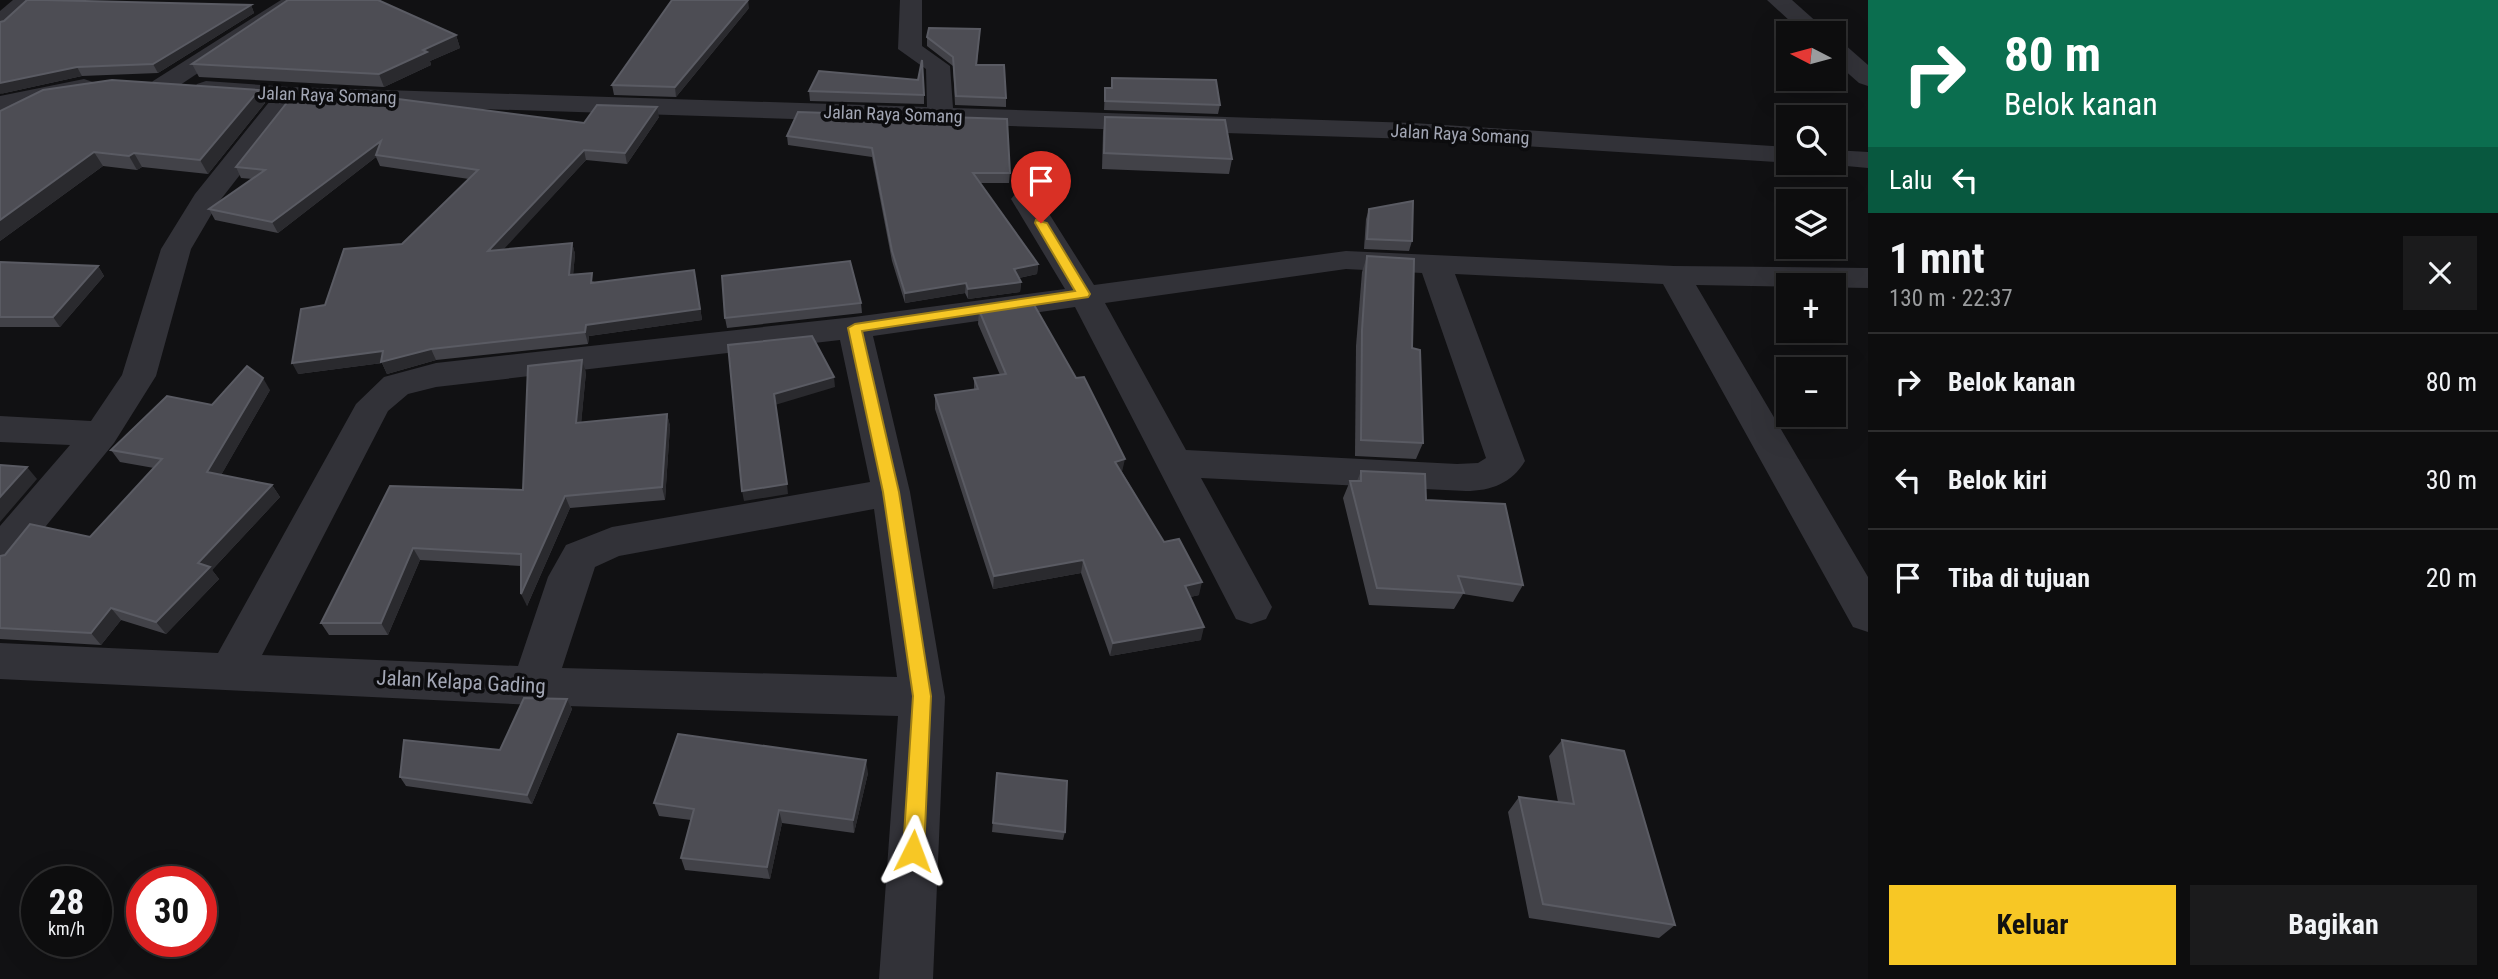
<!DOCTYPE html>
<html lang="id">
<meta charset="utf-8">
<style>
:root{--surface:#0d0d0e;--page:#1b1b1c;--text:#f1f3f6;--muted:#9a9c9e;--line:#2d2d2e;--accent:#f7c725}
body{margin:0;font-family:"Roboto Condensed",sans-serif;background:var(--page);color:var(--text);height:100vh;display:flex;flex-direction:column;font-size:26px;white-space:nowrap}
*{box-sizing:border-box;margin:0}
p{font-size:23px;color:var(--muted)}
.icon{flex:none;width:38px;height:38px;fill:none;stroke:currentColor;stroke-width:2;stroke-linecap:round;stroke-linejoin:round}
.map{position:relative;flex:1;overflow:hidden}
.sheet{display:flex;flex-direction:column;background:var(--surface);width:630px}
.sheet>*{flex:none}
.guide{background:#0b6e4f;color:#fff;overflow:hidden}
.needle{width:46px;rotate:276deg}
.tools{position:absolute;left:1776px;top:21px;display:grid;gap:14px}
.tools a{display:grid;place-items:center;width:70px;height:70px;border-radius:0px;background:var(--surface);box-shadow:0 7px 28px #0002,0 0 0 2px var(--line);font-size:35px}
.speed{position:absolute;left:21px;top:866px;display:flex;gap:14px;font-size:35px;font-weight:700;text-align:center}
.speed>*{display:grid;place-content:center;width:91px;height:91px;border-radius:50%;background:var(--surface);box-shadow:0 7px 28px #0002,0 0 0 2px var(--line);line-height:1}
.speed small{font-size:18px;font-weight:400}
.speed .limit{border:10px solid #d22;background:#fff;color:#111}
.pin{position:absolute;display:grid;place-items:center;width:60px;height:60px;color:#fff;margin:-72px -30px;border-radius:50% 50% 50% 0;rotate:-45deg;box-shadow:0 0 7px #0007}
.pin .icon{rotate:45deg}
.me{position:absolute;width:77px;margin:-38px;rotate:3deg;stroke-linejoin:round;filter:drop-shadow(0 0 5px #0008)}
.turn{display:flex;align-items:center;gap:24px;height:147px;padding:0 21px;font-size:32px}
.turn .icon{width:91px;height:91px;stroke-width:2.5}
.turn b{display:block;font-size:49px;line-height:60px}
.then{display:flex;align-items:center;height:66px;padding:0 21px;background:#0003;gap:14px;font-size:26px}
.round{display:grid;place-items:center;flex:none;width:74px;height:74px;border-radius:0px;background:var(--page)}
.summary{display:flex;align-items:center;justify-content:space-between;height:119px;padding:0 21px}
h1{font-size:42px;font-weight:700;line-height:52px}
.action{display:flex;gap:14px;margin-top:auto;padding:14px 21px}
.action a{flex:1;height:80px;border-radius:0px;background:var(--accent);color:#111;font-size:28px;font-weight:700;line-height:80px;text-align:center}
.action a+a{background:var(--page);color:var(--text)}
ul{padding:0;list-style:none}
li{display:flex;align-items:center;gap:21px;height:98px;padding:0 21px;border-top:2px solid var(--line)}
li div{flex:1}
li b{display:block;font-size:26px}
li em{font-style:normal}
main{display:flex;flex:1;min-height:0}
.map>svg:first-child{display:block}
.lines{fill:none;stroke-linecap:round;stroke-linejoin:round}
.minor{fill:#323238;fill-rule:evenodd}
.wall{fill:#424248}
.shaded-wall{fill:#2a2a2e}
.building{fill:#4d4d54;stroke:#5a5b63;stroke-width:2}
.route{fill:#f7c725;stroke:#a18118;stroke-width:2}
.labels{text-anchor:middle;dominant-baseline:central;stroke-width:7;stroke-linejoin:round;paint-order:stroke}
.far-street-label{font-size:18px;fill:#a2a6b4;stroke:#0c0c0e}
.street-label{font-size:21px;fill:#a2a6b4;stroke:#0c0c0e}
</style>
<main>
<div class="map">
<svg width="1868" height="979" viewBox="0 0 1868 979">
<rect width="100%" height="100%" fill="#111113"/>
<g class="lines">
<g class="minor">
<polygon points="13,0 38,0 8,28 0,30 0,11"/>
<polygon points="281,0 308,0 171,91 153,91 149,86 153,81"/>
<polygon points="900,0 922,0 922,46 950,66 953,108 1413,123 1788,147 1790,163 1413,139 296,103 218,203 191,249 156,376 114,443 14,565 0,570 0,526 70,445 0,442 0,416 91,421 122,375 161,249 195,194 270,101 206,97 197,94 193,89 197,84 206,81 289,87 927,107 926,69 898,49"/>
<polygon points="1767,0 1792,0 1829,33 1803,33"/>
<polygon points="1834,41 1843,43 1868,65 1868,86 1859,83 1834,61"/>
<polygon points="84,79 93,82 97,87 93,92 0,112 0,96"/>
<polygon points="1834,150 1868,152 1868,168 1824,164 1834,163"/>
<path d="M1026,190L1036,193L1094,285L1346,251L1674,266L1868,268V288L1696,285L1868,577V632L1853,627L1663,284L1455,274L1525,461C1512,483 1491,491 1466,491L1201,478L1272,607L1266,619L1251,624L1236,619L1075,307L873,336L910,492L945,697L933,979H879L898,716L534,705L0,679V643L218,653L356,404L384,377L436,363L854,317L1065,289L1011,199L1016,193ZM1346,269L1422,273L1486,458L1478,463L1457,464L1186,450L1105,303ZM840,340L870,482L612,527L566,545L548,577L518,666L262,655L388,411L408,394L436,387ZM874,509L897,677L562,668L595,567L619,556Z"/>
</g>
</g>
<g class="wall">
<polygon points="251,5 254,13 158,73 82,76 0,94"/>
<polygon points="749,8 676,97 614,95 612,85"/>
<polygon points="980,29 977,65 1006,98 1006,107 955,105 953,66 927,46 927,37"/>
<polygon points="456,35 460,48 430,61 431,65 384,87 199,77 192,64"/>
<polygon points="1112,78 1220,105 1218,114 1104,110 1105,88 1111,88"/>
<polygon points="259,90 265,103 208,174 142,167 137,170 103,166 0,241 0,111"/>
<polygon points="809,91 924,95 924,104 810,101"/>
<polygon points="798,112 1010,173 1009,183 980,183 1038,264 1037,274 1019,278 1021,282 1020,292 968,299 965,293 905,303 892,261 872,157 788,145 787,136"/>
<polygon points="659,117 627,164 586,160 503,249 572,243 575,254 573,275 595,282 696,281 702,320 589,336 588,344 436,360 387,374 382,363 298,374 325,305 402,244 469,179 380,166 376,157 278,233 215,220 209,209 253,179 241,178 236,167 584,123"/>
<polygon points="1105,117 1232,159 1229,174 1102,169 1103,132"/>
<polygon points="1369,209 1412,241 1409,251 1364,249 1366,219"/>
<polygon points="1367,256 1412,348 1423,443 1416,459 1355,456 1356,346 1362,272"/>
<polygon points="0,262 98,266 104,276 60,327 0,327"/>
<polygon points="861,303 862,313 727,328 725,318"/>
<polygon points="979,310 1122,472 1164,542 1199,595 1190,597 1201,640 1110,656 1081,573 993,589 935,409 935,395 974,390 974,378 1000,375 978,324"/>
<polygon points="586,372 581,423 667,414 670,426 665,500 570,508 527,606 521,566 420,560 388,635 329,635 321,623 390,486 523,490"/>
<polygon points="270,390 221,475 272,485 280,497 212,570 219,579 166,634 121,620 101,645 0,639 0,556 90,537 154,468 120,462 111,450"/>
<polygon points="1361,471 1426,500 1523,585 1513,602 1463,594 1454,609 1369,605 1343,498 1350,481 1357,481"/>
<polygon points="567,699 572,709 532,804 406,786 400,777 500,750"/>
<polygon points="1562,740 1675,925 1659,938 1529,918 1508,812 1519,797 1558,802 1549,756"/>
<polygon points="868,773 854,833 782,823 770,879 685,870 681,858 691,820 659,816 654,803"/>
<polygon points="997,773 1065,832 1063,840 992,832"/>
</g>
<g class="shaded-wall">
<polygon points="748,0 749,8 676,97 675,87"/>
<polygon points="251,5 254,13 158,73 153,64"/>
<polygon points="456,35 460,48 430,61 431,65 384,87 379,74 423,50"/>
<polygon points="77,67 82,76 0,94 0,83"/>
<polygon points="259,90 265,103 208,174 200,160"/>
<polygon points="657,107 659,117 627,164 625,153"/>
<polygon points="381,141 376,155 376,157 278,233 272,222"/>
<polygon points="584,150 586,160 492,262 488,251"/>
<polygon points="94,152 103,166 0,241 0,220"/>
<polygon points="134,153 142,167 137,170 129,156"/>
<polygon points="572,243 575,254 572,286 569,275"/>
<polygon points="1038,264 1037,274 1014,279 1014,269"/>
<polygon points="98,266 104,276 60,327 53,317"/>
<polygon points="694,270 702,320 589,336 588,344 585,332 586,325"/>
<polygon points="1021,282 1020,292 968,299 968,289"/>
<polygon points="966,283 965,293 905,303 905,293"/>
<polygon points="431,349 436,360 387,374 382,363 298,374 292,363 383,351"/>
<polygon points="582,360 586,372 580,436 576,423"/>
<polygon points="834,377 835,387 775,405 774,394"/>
<polygon points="263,378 270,390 216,484 207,472"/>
<polygon points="667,414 670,426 665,500 662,487"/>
<polygon points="1125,459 1122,472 1115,462"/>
<polygon points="27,467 37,479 0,522 0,497"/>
<polygon points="787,484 788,494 744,501 742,491"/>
<polygon points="272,485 280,497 212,570 219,579 166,634 156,622 198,563"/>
<polygon points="565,496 570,508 527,606 521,594"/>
<polygon points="413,548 420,560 388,635 381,623"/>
<polygon points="1083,560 1081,573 993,589 994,576"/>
<polygon points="1202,582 1199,595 1182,599 1185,586"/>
<polygon points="111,608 121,620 101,645 91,633"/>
<polygon points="1204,627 1201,640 1110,656 1113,643"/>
<polygon points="567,699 572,709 532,804 527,795"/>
<polygon points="866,760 868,773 854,833 853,820"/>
<polygon points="779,810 782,823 770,879 767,867"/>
</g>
<g class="building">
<polygon points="27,0 43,0 251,5 153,64 77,67 0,83 0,22 4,21"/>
<polygon points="288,0 378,0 456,35 423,50 427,52 379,74 192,64"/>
<polygon points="672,0 748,0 675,87 612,85"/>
<polygon points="929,28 980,29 976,65 1004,65 1006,98 956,96 953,57 927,37"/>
<polygon points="922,60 924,95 809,91 819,71 918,80"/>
<polygon points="1112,78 1216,80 1220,105 1105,101 1105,88 1112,88"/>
<polygon points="112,80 259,90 200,160 134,153 129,156 94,152 0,220 0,111 43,90"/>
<polygon points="293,95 398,99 584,123 597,105 657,107 625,153 584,150 488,251 572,243 569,275 592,273 591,283 694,270 700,309 586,325 585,332 431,349 381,362 383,351 292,363 301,309 325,305 344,249 402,244 478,170 376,155 381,141 272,222 209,209 265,170 236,167"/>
<polygon points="798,112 1007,119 1010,173 973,173 1038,264 1014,269 1021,282 968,289 966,283 905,293 892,251 872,148 787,136"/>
<polygon points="1105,117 1225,120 1232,159 1104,153"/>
<polygon points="1413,201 1412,241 1367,239 1369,209"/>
<polygon points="1367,256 1414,259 1412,348 1420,350 1423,443 1361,440 1362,330"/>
<polygon points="850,261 861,303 725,318 722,276"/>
<polygon points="0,262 98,266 53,317 0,317"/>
<polygon points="1033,303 1076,378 1084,377 1125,459 1115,462 1164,542 1179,539 1202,582 1185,586 1204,627 1113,643 1083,560 994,576 935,395 978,389 974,378 1006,374 979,310"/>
<polygon points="812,336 834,377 774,394 787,484 742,491 728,345"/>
<polygon points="582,360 576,423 667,414 662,487 565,496 521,594 521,554 413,548 381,623 321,623 390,486 523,490 528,366"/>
<polygon points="247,366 263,378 207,472 272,485 198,563 210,567 156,622 111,608 91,633 0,628 0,556 5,555 30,524 90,537 162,459 111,450 167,396 212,405"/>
<polygon points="0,465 27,467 0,497"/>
<polygon points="1361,471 1425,474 1426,500 1505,504 1523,585 1458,576 1464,593 1377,588 1350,481 1361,481"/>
<polygon points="524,698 567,699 527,795 400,777 404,740 500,750"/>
<polygon points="678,734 866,760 853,820 779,810 767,867 681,858 694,809 654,803"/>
<polygon points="1562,740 1624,751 1675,925 1543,904 1519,797 1574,804"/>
<polygon points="997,773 1067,781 1065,832 993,823"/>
</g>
<polygon class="route" points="1036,220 1047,223 1090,294 1088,297 862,331 899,492 931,696 924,851 921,858 913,861 906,858 903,851 913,696 883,492 848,328 855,324 1075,291 1035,223"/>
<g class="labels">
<g class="far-street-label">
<text transform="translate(327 95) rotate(2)">Jalan Raya Somang</text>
<text transform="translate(893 114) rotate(2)">Jalan Raya Somang</text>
<text transform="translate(1460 134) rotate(3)">Jalan Raya Somang</text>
</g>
<g class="street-label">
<text transform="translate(461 682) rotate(3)">Jalan Kelapa Gading</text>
</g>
</g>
</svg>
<div class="tools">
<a><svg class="needle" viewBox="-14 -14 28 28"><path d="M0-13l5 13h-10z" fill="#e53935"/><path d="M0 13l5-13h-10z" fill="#9a9c9e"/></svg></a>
<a><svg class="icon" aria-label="search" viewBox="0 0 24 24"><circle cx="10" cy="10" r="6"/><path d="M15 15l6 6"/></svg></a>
<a><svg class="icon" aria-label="layers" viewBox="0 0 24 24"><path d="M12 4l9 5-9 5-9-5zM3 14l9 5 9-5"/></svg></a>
<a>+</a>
<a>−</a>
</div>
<div class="speed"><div>28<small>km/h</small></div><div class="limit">30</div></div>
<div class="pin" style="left:1041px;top:223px;background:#d93025"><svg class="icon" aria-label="arrive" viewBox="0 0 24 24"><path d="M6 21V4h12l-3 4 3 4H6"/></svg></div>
<svg class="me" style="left:913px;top:851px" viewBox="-20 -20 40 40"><path d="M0-17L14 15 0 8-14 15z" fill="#f7c725" stroke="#fff" stroke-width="4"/></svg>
</div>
<section class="sheet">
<div class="guide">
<div class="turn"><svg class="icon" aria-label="right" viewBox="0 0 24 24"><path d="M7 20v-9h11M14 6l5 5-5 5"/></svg><div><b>80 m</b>Belok kanan</div></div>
<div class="then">Lalu<svg class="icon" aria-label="left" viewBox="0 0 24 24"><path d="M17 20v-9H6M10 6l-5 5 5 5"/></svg></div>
</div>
<div class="summary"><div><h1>1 mnt</h1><p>130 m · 22:37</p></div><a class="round"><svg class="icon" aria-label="close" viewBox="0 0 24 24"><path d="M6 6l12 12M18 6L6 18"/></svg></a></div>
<ul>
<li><svg class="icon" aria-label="right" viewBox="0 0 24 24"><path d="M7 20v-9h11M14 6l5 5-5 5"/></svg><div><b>Belok kanan</b></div><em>80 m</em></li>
<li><svg class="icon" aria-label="left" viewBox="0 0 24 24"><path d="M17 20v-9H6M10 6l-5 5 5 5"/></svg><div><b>Belok kiri</b></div><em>30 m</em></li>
<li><svg class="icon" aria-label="arrive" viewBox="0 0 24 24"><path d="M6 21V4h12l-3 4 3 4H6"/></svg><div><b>Tiba di tujuan</b></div><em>20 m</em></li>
</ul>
<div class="action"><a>Keluar</a><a>Bagikan</a></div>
</section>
</main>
